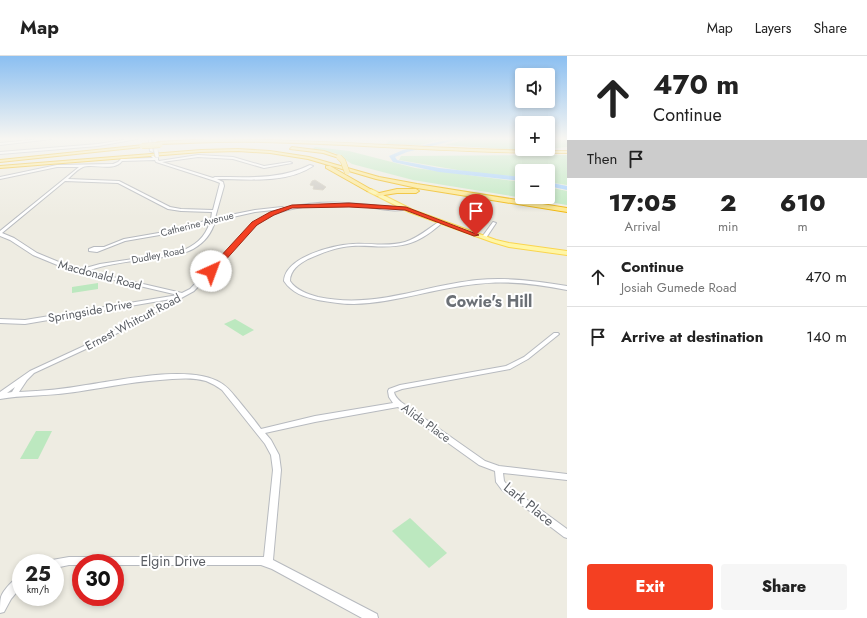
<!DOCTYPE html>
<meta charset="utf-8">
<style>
:root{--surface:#fff;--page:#f6f6f6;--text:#222;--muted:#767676;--line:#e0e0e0;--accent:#f44022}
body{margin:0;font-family:Jost,sans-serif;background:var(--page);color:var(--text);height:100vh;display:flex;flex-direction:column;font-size:15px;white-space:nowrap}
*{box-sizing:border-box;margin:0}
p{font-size:13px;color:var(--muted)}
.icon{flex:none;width:22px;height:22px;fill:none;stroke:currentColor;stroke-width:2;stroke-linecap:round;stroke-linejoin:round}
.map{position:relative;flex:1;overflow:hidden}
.details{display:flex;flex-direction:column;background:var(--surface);width:300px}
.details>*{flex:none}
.top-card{background:#fff;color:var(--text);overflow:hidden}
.fabs{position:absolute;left:515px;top:12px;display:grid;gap:8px}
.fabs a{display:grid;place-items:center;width:40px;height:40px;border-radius:4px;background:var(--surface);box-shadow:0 2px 6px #0003;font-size:20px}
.speed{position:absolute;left:12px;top:498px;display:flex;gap:8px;font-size:20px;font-weight:700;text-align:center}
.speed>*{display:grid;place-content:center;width:52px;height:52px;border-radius:50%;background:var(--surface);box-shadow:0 2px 6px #0003;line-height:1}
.speed small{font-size:10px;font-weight:400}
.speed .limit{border:6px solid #d22;background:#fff;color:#111}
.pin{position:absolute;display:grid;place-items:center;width:34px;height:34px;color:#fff;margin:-41px -17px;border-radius:50% 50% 50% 0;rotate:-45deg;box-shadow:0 0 4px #0007}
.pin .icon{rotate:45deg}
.me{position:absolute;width:44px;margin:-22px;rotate:43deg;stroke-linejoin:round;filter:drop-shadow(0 0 3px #0008)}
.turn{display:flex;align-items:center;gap:14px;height:84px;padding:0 20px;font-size:18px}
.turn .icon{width:52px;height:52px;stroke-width:2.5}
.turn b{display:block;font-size:28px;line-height:34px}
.then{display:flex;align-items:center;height:38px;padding:0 20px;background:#0003;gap:8px;font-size:15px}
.eta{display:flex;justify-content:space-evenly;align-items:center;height:68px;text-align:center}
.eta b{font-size:24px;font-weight:800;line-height:28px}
.primary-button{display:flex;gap:8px;margin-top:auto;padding:8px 20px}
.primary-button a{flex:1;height:46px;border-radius:4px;background:var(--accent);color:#fff;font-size:16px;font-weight:800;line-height:46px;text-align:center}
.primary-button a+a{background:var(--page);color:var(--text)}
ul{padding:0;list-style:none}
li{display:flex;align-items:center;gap:12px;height:60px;padding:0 20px;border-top:1px solid var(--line)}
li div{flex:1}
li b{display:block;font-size:15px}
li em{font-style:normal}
header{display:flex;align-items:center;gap:24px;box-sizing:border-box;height:56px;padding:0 20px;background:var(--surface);border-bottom:1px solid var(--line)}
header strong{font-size:19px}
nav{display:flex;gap:22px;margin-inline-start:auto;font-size:14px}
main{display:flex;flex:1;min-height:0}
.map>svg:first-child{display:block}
.green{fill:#bce8bf}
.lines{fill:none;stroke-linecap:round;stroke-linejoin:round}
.river{fill:#a1d0ff;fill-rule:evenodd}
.building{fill:#c9c6bf;stroke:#d3cec0}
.minor-casing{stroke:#b7babf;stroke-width:2}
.major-casing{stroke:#fad54f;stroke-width:2}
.highway-casing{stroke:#f0b400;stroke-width:2}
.minor{fill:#fff;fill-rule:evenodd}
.major{fill:#fff6a6;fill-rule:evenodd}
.highway{fill:#ffe888;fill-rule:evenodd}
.minor-bridge-casing{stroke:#b7babf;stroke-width:4.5;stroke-linecap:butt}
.highway-bridge-casing{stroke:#f0b400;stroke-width:6;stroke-linecap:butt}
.minor-bridge{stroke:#fff;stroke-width:3.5}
.highway-bridge{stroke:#ffe888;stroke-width:5}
.route{fill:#f44022;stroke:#9f2a16}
.labels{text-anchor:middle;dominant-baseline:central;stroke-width:4;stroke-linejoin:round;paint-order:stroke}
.far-street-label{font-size:10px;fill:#5a5e64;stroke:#fff}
.street-label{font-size:12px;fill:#5a5e64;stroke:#fff}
.near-street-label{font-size:14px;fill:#5a5e64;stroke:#fff}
.district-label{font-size:16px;font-weight:bold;fill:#6b7076;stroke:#fff}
</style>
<header>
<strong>Map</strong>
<nav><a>Map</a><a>Layers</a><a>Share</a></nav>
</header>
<main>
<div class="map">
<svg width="567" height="562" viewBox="0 0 567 562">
<rect width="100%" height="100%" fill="#eeece2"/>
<g class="green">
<polygon points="391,83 443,83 420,89 386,88"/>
<polygon points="467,83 522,83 522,93 540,93 516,94 445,89"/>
<polygon points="548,83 567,83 567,91 548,93"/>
<polygon points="315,91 349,95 415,112 522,126 522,141 548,141 548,131 567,135 567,149 413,124 352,108 335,97 312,93"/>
<polygon points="567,99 567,129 548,126 548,115 522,115 522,121 475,117 399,104 401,100"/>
<polygon points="98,227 98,233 72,237 72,231"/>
<polygon points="235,263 254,274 243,280 224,268"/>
<polygon points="36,375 52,375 38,403 20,403"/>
<polygon points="410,462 447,497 429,512 392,475"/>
</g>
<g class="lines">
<g class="river">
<polygon points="451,83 460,83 407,96 395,101 397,104 439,112 522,121 522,125 439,116 393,106 389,100 403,94"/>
<polygon points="548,126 567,130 567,134 548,130"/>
</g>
</g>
<polygon class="building" points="315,124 326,131 323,134 313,133 314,130 310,129 312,125"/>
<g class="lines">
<defs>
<g id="minor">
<polygon points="40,83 51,83 0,89 0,87"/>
<polygon points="129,83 137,83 98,90 0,98 0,96 98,88"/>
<polygon points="149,83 151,83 153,96 150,95"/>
<path d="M153,99L156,102H158V104L159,105L198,99L233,101L264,110L290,106L292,107L264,112L233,103L198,101L162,106L213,122L215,121C247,121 280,124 310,109L313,110C287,128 246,123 217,123L223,126L224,130L215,162L255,154L282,151L284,152L282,153L255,156L215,165C212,177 204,187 193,193C182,199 169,200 157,202C134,205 110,207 87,215L182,237L190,233L254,167C284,147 324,144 360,148C376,149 390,152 406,151L408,152C396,158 373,151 360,150C331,148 292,148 267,162C263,164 260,167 256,169L194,235L101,286L34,317L27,324L19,336C42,335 64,333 86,329C121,324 191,308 221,327C228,331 233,338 238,344C246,354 254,363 261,373L315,360L393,347L389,341L388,335L389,333L400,329L506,310L524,301L554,277H558L559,278L558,279L528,303L510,313L402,333L394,336C395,341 398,343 401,346L485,405L499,410L567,418V424L503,417L504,425L508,430L567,473V482L564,481L502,434L496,426L495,415L479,409L398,351L315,366L265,377L271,384L279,399L281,414L273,504L377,558L378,562H362L272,513L261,509H115V507H81V509H69L55,512V507H50L52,504L69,501H264L273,414L271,399L265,388L222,334C217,330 211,327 206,325C191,321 175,323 160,324C129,326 98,333 67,337C44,340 22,339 0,343V336L30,315L97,284L171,243L25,268L0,267V263L25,264L178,239L67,213L33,199L10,184L0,180V175L79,111H57L0,123V121L57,109L113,108L118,106L121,103L153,102L151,100ZM155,104L156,106L215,125L220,127L213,154L181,153L170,151L119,125L68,123C72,119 78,113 83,111C92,107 115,116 122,105ZM65,125L118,127L168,153L181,155L212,156L211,163L176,174L124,183L104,191H94L89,193V195L97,196L125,185L177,176L210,166C205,182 195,190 179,196L100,208L82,213L71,211L37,197L14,182L2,177ZM15,331L12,336L7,337Z"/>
<path d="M440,165L443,166C433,175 420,185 407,188C389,193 370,189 352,190C336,191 322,197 308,203C299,208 290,214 290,225C296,234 307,238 318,241C375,253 421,230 477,224C507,221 537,225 567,230V234C537,228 507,224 476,228C435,232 395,247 354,248C341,248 330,246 318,244C304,241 292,237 284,225C285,201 333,189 353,188C370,187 388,191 405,186C418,182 429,172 440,165Z"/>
<polygon points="493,166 496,167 486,182 482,182 482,181"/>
<path d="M21,519V531L11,543L4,556L0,557C0,552 0,545 1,541C3,534 15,522 21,519Z"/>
</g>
<polygon id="major" points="367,133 371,133 413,154 496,184 509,187 567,195 567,199 509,191 492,186 409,156 367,135"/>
<g id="highway">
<path d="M209,83C329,83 448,95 567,95V97C465,98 363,88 261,86C227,85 192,87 158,88L156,87L158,86Z"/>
<polygon points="144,89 142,91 0,106 0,104"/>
<polygon points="292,91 324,95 341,101 339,102 323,97 290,93"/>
<polygon points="238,93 270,95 309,101 379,121 417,128 567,152 567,156 417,132 376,123 308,103 270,97 238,95 201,96 0,112 0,110 201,94"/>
<polygon points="326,110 330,110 372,134 367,135 326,112"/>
<polygon points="397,133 416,133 419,135 416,137 397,137 378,140 375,138"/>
</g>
</defs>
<use href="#minor" class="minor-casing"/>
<use href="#major" class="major-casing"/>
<use href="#highway" class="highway-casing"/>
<use href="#minor" class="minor"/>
<use href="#major" class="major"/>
<use href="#highway" class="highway"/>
<defs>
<polyline id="minor-bridge" points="156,95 157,100"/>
<g id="highway-bridge">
<polyline points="142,90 160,89"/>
<polyline points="339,101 343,105 347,116"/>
</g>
</defs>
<use href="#minor-bridge" class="minor-bridge-casing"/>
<use href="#highway-bridge" class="highway-bridge-casing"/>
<use href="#minor-bridge" class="minor-bridge"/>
<use href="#highway-bridge" class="highway-bridge"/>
</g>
<linearGradient id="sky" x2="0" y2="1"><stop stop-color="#8bbff1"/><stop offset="0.51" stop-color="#f7f6f2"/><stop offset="1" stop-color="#f7f6f2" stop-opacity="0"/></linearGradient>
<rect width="567" height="162" fill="url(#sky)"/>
<polygon class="route" points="349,147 406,151 479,179 474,180 405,154 349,151 292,152 274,159 257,169 214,217 208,217 207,215 252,166 270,156 292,149"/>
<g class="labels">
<g class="far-street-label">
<text transform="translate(197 168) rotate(-14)">Catherine Avenue</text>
<text transform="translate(158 199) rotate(-11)">Dudley Road</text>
</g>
<g class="street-label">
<text transform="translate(100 219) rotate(15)">Macdonald Road</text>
<text transform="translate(90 255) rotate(-10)">Springside Drive</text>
<text transform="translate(133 266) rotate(-28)">Ernest Whitcutt Road</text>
<text transform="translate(426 367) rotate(36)">Alida Place</text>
</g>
<g class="near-street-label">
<text transform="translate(529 448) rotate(39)">Lark Place</text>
<text x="173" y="505">Elgin Drive</text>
</g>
<g class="district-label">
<text x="489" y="245">Cowie's Hill</text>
</g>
</g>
</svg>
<div class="fabs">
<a><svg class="icon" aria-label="sound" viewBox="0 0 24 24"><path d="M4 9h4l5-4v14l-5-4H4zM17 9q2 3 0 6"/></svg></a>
<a>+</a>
<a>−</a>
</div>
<div class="speed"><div>25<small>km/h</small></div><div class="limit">30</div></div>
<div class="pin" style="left:476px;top:179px;background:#d93025"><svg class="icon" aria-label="arrive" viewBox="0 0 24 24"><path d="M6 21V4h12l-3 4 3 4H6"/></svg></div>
<svg class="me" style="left:211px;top:215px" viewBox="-20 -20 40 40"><circle r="19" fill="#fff"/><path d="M0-13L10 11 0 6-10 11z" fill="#f44022"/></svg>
</div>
<section class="details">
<div class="top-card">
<div class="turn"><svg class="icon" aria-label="ahead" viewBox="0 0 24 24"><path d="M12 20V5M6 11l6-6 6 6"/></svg><div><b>470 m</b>Continue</div></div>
<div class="then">Then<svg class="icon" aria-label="arrive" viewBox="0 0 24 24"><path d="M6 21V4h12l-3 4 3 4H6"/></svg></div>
</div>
<div class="eta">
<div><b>17:05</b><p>Arrival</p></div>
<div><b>2</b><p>min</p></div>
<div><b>610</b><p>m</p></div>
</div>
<ul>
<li><svg class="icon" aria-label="ahead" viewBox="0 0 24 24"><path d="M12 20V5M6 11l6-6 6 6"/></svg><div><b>Continue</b><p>Josiah Gumede Road</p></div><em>470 m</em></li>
<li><svg class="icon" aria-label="arrive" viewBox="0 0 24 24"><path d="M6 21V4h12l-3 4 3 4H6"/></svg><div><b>Arrive at destination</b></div><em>140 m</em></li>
</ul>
<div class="primary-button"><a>Exit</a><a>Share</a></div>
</section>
</main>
